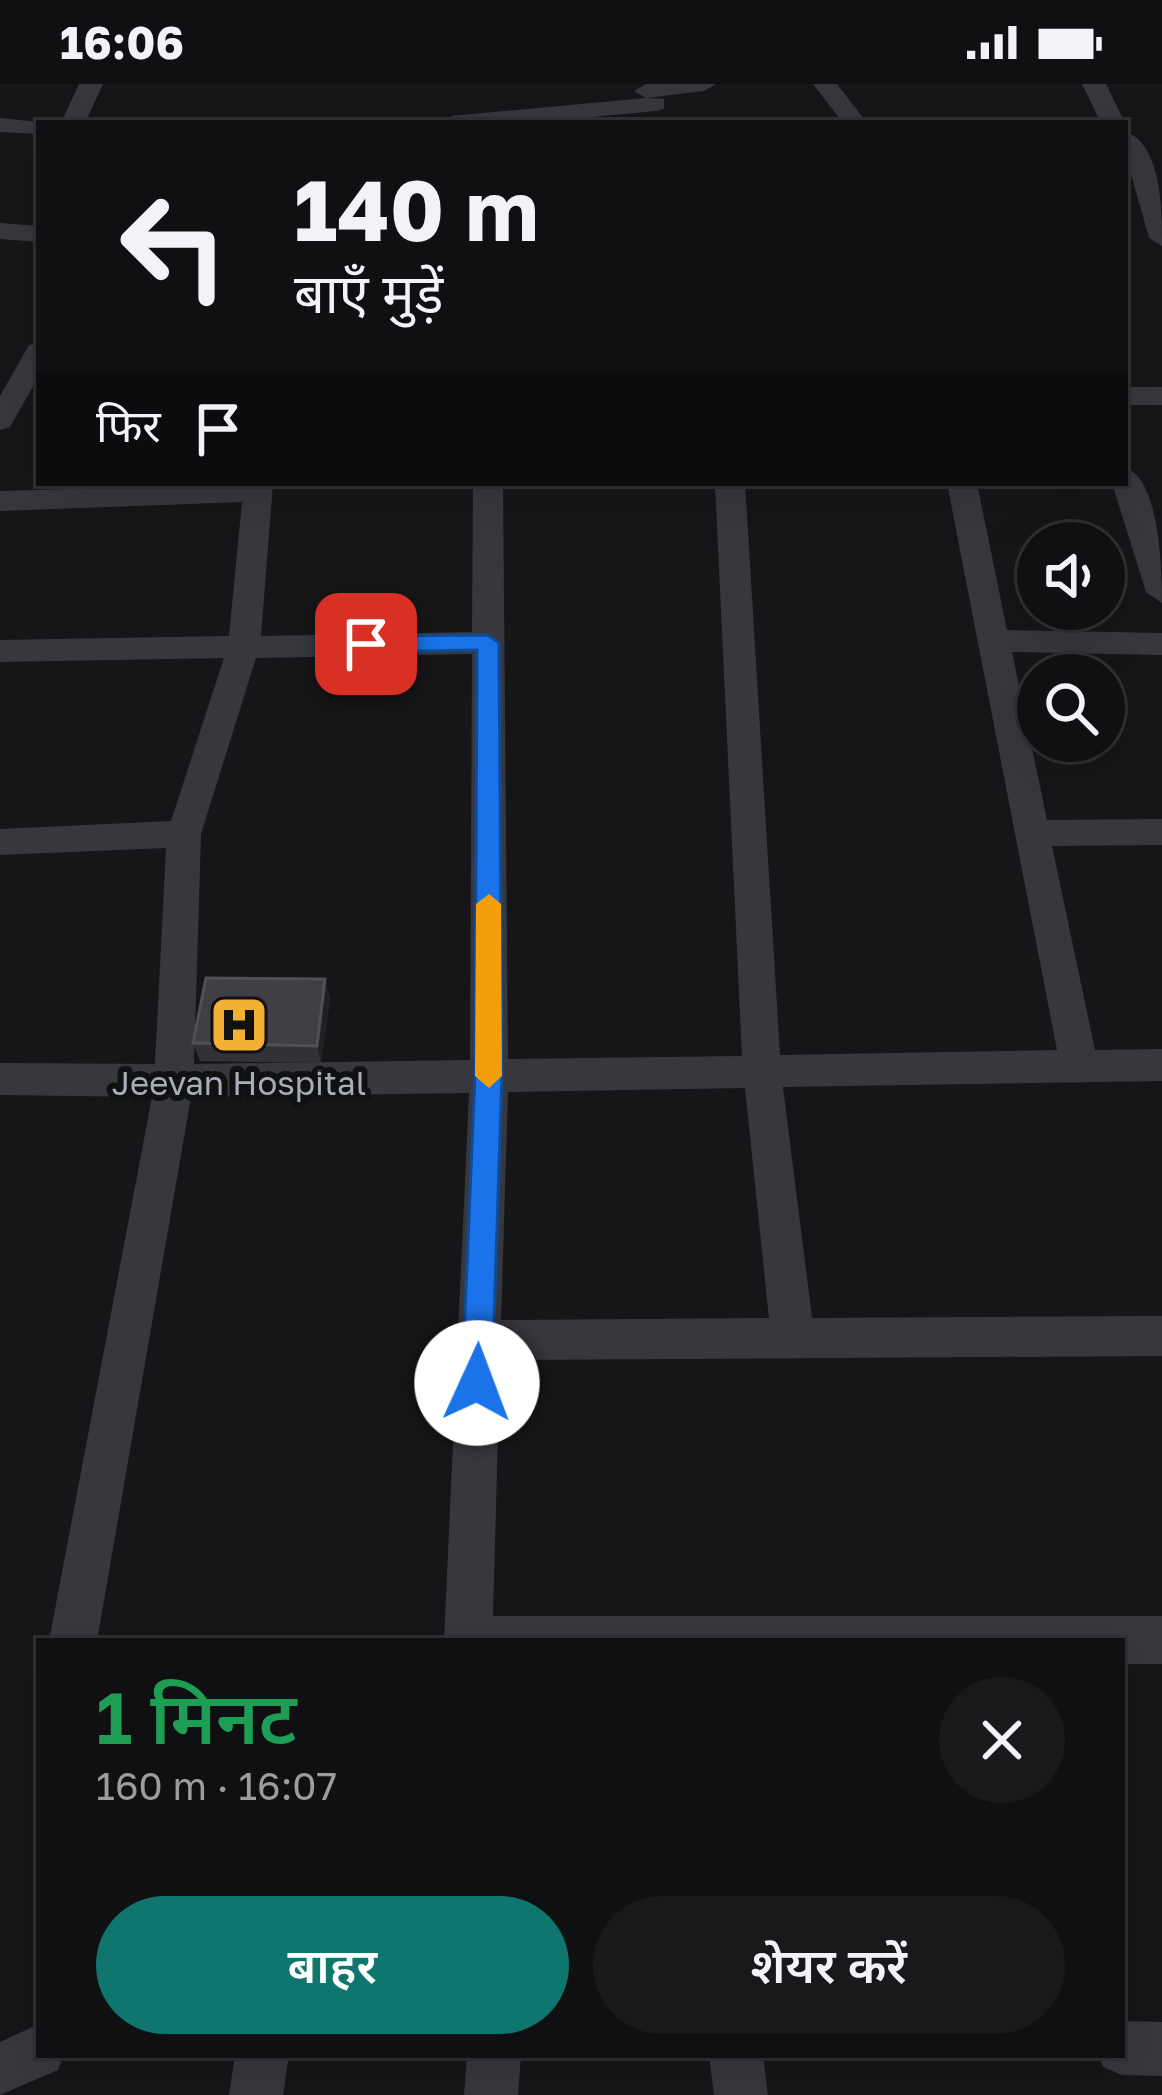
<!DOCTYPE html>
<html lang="hi">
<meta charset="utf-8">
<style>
:root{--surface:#101012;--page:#19191b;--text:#f1f3f6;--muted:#9c9d9f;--line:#303032;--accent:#0f766e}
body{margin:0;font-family:"Golos Text","Noto Sans Devanagari",sans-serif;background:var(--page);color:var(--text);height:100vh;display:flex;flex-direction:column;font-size:45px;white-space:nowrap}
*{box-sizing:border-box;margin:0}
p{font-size:39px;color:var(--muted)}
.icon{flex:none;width:66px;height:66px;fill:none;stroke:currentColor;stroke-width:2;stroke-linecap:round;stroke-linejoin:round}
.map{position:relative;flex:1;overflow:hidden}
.sheet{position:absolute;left:36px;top:1554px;width:1089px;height:420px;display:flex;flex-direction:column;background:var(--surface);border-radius:0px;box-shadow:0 12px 48px #0002,0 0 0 3px var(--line)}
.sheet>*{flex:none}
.top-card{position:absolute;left:36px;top:36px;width:1092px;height:366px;border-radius:0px;box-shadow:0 12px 48px #0002,0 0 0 3px var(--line);background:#101012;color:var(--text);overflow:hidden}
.controls{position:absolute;left:1017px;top:438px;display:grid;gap:24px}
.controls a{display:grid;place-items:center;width:108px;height:108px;border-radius:50%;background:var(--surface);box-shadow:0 12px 48px #0002,0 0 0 3px var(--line);font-size:60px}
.pin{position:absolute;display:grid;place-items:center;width:102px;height:102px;color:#fff;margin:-51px;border-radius:24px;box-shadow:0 6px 18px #0006}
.me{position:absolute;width:132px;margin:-66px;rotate:2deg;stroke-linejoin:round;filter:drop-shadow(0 0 9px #0008)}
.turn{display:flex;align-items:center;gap:42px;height:252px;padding:0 60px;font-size:54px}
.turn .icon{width:156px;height:156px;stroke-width:2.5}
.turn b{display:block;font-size:84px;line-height:102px}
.then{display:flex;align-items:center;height:114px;padding:0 60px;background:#0003;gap:24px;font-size:45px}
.round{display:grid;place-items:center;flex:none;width:126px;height:126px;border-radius:63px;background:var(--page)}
.headline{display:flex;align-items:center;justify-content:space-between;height:204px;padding:0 60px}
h1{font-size:72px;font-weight:600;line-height:90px;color:#1e9e55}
.cta{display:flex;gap:24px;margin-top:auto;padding:24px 60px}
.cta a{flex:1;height:138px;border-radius:72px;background:var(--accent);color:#fff;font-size:48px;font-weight:600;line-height:138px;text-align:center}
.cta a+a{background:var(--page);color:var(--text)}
.status{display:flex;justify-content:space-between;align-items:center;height:84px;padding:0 60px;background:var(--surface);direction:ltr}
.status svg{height:33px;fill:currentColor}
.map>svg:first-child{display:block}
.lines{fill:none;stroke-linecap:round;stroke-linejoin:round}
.street{fill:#37383d;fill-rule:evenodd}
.wall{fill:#323236}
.shaded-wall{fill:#212124}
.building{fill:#3f3f44;stroke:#4f5156;stroke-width:3}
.route{fill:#1a73e8;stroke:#114b97;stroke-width:3}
.slow{fill:#f59e0b}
.labels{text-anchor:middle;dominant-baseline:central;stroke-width:12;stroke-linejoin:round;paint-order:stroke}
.poi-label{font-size:33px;fill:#a8adb8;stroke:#111113}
</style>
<div class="status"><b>16:06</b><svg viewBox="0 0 49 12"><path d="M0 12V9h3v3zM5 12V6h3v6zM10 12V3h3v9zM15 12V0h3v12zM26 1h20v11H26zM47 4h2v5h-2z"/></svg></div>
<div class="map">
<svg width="1162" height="2011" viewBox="0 0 1162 2011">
<rect width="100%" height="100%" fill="#161618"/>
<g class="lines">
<g class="street">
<polygon points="79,0 103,0 85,39 61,39"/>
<polygon points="646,0 716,0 704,7 647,14 664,15 664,25 656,27 528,39 440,39 452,32 646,14 634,7"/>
<polygon points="813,0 837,0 867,39 843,39"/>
<polygon points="1082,0 1106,0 1125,39 1101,39"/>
<polygon points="0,34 48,39 39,39 39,50 0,48"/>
<path d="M1125,47C1162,61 1162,126 1162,162L1149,154L1125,69Z"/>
<polygon points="0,139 39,142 39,158 0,155"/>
<polygon points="39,259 39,292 10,343 0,346 0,312 29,261"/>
<rect x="1125" y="303" width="37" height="18"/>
<path d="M1125,384C1160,393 1162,488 1162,519L1146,508L1112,399H1125Z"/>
<path d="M273,399L261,552L472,548L473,399H503L508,975L742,972L715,399H745L780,971L1057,966L947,399H977L1007,546L1162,549V571L1012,568L1047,736L1162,735V761L1052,762L1095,966L1162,965V997L783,1003L812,1234L1162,1232V1272L500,1276L493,1532H1162V1580H1122V1557H444L469,1009L191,1013L97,1557H49L152,1013L0,1011V979L155,980L166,764L0,771V745L171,737L224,574L0,578V556L229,552L242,418L0,427V407ZM472,570L470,976L194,980L201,750L256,574ZM745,1004L769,1234L501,1236L508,1008Z"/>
<polygon points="1122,1937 1162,1938 1162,1992 1122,1991 1103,1983 1098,1971 1122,1971"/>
<polygon points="39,1940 39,1971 64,1971 58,1986 0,2011 0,1958"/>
<polygon points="235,1971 289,1971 283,2011 229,2011"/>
<polygon points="467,1971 521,1971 518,2011 464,2011"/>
<polygon points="709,1971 763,1971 768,2011 714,2011"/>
</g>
</g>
<polygon class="wall" points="330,914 321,979 200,977 193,959"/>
<polygon class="shaded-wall" points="325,895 330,914 321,979 317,962"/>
<polygon class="building" points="206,894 325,895 317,962 193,959"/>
<polygon class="route" points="488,551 499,559 502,991 492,1299 488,1309 477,1313 466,1309 462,1299 475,991 477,566 366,568 355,560 366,552"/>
<polygon class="slow" points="489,810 501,820 502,992 489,1004 475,992 476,820"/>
<defs>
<symbol id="hospital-square" viewBox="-11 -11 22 22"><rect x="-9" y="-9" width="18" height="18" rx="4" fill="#f2b134" stroke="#111113"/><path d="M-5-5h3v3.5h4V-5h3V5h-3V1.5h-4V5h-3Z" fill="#111"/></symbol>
</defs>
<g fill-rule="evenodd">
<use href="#hospital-square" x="206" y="908" width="66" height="66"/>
</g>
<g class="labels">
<g class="poi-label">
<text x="239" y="998">Jeevan Hospital</text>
</g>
</g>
</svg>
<div class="controls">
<a><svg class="icon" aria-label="sound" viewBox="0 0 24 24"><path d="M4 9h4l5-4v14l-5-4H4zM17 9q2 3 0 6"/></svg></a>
<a><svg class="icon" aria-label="search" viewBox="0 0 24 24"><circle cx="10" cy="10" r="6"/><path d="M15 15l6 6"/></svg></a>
</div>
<div class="pin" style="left:366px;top:560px;background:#d93025"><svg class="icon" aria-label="arrive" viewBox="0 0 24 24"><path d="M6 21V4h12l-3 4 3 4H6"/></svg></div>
<svg class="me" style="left:477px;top:1299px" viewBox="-20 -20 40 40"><circle r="19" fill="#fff"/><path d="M0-13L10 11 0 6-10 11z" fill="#1a73e8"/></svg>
<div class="top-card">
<div class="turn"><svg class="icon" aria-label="left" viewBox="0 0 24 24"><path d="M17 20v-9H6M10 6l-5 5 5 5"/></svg><div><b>140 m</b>बाएँ मुड़ें</div></div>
<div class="then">फिर<svg class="icon" aria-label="arrive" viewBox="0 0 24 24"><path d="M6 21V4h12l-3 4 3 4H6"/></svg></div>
</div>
<section class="sheet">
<div class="headline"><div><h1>1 मिनट</h1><p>160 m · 16:07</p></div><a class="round"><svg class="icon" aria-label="close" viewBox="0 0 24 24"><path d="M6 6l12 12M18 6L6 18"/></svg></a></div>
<div class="cta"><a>बाहर</a><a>शेयर करें</a></div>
</section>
</div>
